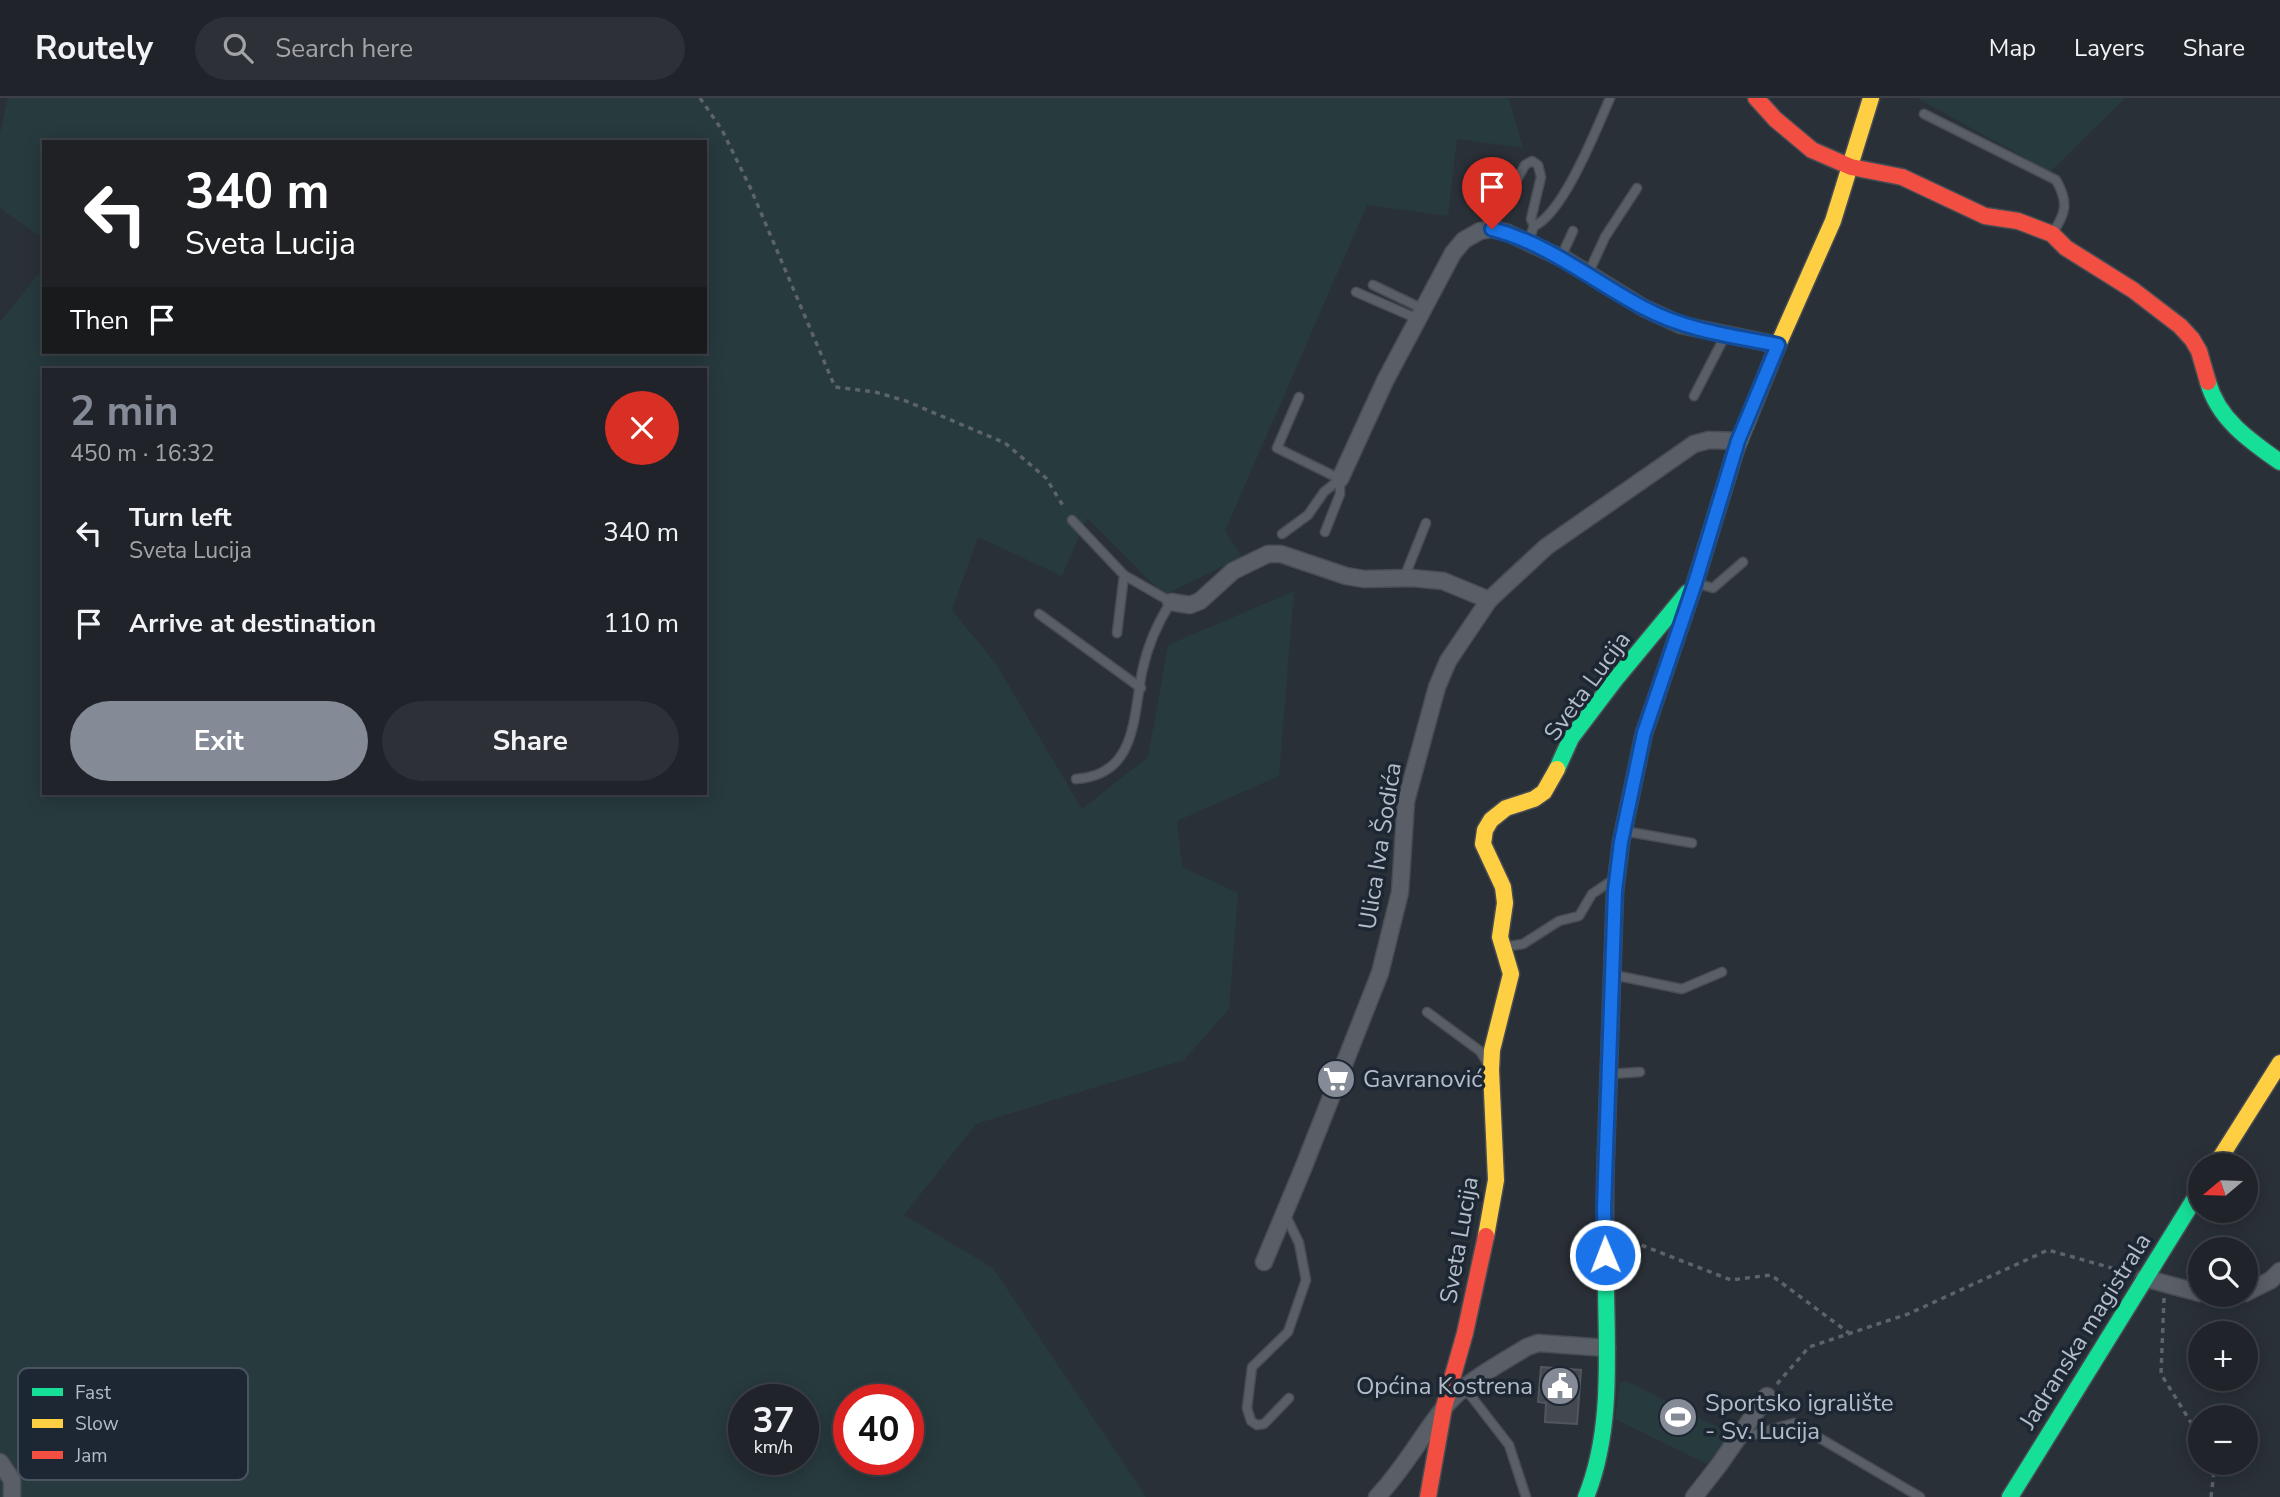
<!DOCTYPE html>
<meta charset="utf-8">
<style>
:root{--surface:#20242a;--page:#2d3036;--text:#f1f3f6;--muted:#a2a4a8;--line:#3d4147;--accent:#848b96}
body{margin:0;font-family:"Nunito Sans",sans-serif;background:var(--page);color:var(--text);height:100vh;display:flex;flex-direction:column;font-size:26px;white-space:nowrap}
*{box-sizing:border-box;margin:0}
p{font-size:23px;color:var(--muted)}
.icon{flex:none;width:38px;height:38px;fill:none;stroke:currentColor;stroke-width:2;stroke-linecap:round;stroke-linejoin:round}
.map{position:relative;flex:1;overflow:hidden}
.panel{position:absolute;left:42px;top:270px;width:665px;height:427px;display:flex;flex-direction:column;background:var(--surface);border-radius:0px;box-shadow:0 4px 18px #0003,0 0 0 2px var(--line)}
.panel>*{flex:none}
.hud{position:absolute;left:42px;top:42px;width:665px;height:214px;border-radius:0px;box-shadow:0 4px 18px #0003,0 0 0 2px var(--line);background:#202124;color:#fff;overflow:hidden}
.needle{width:46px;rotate:251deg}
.controls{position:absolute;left:2188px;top:1055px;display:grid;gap:14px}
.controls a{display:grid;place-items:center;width:70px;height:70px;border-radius:50%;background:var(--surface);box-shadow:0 4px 18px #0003,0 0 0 2px var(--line);font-size:35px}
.speed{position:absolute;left:728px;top:1286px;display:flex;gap:14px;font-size:35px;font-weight:700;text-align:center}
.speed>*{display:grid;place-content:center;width:91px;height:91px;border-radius:50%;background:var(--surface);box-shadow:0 4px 18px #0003,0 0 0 2px var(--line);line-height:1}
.speed small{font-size:18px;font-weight:400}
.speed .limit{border:10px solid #d22;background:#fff;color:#111}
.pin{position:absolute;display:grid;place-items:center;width:60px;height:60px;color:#fff;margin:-72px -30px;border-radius:50% 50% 50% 0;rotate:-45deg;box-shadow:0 0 7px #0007}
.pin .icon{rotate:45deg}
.me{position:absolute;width:77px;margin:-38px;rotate:359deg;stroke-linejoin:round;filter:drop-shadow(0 0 5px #0008)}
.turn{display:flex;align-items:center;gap:24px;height:147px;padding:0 28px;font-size:32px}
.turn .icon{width:91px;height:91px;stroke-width:2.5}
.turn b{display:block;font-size:49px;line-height:60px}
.then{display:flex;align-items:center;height:66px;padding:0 28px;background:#0003;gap:14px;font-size:26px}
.round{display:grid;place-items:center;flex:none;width:74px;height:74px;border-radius:37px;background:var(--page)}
.summary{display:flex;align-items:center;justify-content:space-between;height:119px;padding:0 28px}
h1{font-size:42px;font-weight:700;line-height:52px;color:var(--accent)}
.action{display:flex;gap:14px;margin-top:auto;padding:14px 28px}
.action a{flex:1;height:80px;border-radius:42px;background:var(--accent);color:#fff;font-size:28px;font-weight:700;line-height:80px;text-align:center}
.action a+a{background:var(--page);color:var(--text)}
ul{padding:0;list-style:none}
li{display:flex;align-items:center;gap:21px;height:91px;padding:0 28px}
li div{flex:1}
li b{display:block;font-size:26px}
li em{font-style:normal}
header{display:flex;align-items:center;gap:42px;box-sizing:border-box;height:98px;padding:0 35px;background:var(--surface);border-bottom:2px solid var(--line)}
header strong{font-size:33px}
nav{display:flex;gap:38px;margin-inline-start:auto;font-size:24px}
.search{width:490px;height:63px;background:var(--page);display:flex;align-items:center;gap:18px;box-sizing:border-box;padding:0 24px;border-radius:38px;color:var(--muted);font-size:26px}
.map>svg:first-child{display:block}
.green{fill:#273a3e;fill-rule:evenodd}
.building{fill:#444950;stroke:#52575f;stroke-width:2}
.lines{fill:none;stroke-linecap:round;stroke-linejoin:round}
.lane-casing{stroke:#484c53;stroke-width:11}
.street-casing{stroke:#484c53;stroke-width:19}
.fast-casing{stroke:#484c53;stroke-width:19}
.slow-casing{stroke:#484c53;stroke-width:19}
.jam-casing{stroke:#484c53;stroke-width:19}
.path{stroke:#5d636a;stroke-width:3.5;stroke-dasharray:5 5;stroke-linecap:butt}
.lane{stroke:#5a5e66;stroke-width:8}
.street{stroke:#5a5e66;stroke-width:16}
.fast{stroke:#16e098;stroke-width:16}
.slow{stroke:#ffcf43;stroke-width:16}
.jam{stroke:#f24e42;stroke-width:16}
.route-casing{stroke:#114b97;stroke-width:18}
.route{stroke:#1a73e8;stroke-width:12}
.labels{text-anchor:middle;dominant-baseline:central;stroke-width:7;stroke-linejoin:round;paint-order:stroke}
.street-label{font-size:24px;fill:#b4bcc9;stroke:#1d2633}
.poi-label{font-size:24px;fill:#b4bcc9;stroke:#1d2633;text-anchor:start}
.key{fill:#1d2633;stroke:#4a5360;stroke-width:2}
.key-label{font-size:19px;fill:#b4bcc9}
</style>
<header>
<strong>Routely</strong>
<div class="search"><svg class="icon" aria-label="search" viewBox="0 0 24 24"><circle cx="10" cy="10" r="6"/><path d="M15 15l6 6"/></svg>Search here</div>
<nav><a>Map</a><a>Layers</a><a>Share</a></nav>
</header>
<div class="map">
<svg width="2280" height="1399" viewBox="0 0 2280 1399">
<rect width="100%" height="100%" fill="#2a3038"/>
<g class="green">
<path d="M8,0H1509L1523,50L1457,41L1448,118L1367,107L1225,433L1242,459L1164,497L1087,420L1062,478L978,439L952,512L996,566L1082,711L1148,659L1168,547L1294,493L1279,678L1177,723L1182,769L1238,795L1229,911L1184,962L976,1026L904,1117L993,1170L1146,1399H0V224L44,169V254H705V44H44V141L0,110V35ZM44,271H705V695H44ZM744,1302H803V1362H744ZM849,1302H908V1362H849Z"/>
<polygon points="1917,0 2125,0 2050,74"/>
<polygon points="1627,1283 1731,1336 1707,1366 1615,1321 1620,1285"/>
</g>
<polygon class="building" points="1541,1269 1581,1272 1577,1326 1545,1324 1546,1305 1538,1304"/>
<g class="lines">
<defs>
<g id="lane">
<path d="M1924,16L2056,82C2069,105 2066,115 2052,136"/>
<polyline points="1505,103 1525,67 1532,63 1538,67 1541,79 1531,121 1534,128 1528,144"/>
<path d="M1534,128C1563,116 1597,30 1610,0"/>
<polyline points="1561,159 1573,133"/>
<polyline points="1588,176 1605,139 1637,90"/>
<polyline points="1373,187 1423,211"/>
<polyline points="1356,194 1418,221"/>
<polyline points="1694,298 1726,236"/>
<polyline points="1299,299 1277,350 1340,381"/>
<path d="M1072,422L1124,477L1171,504C1158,524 1147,550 1142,574C1133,619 1137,677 1076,681"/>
<polyline points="1325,434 1340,396 1340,381"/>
<polyline points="1282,436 1308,417 1324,394 1340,381"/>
<polyline points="1404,480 1426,425"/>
<polyline points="1695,485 1713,490 1743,464"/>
<polyline points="1039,516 1141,590"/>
<polyline points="1117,535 1124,477"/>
<polyline points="1624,733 1692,745"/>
<polyline points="1503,849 1523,846 1559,823 1579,818 1592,796 1614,781"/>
<polyline points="1614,877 1682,891 1722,874"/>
<polyline points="1427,914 1480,953 1486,963"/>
<polyline points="1611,976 1640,974"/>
<polyline points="1286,1118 1299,1145 1306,1182 1288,1234 1252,1269 1247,1310 1251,1323 1257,1327 1264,1326 1289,1300"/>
<polyline points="1464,1289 1509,1347 1526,1399"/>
<polyline points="1739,1341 1794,1325 1920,1399"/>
</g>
<g id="street">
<polyline points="1340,381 1385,283 1453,155 1464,142 1480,133 1492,131 1508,135 1566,162 1644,210 1681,227 1778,247"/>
<polyline points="1171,504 1190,507 1200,503 1233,473 1268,456 1281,456 1346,478 1364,481 1412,480 1443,483 1489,502"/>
<polyline points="1264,1164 1304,1068 1380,875 1400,794 1406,703 1437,589 1448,563 1489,502 1546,449 1694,346 1709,342 1738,343"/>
<polyline points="2144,1180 2200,1195"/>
<polyline points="2245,1195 2271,1182 2280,1173"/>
<polyline points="2208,1197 2219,1197"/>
<polyline points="0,1364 12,1382 12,1399"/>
<path d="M1377,1399C1403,1372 1420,1340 1443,1311C1464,1284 1498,1267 1527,1249L1538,1245L1607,1250"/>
<polyline points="1694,1399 1719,1367 1767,1298"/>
</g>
<g id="fast">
<path d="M2208,284C2218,321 2250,343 2280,364"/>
<polyline points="1651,615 1695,485 1736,351"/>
<polyline points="1557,671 1571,640 1615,582 1687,495"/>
<path d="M1586,1399C1612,1335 1607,1261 1606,1193C1605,1147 1604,1100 1606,1054"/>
<polyline points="2010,1399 2200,1092"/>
</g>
<g id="slow">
<polyline points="1736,351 1778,247 1833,123 1871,0"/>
<polyline points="2215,1068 2280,965"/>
<polyline points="1486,1138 1496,1082 1491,972 1492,952 1511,876 1500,839 1505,805 1503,789 1483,746 1485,732 1491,722 1506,710 1534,701 1544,694 1557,671"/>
</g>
<g id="jam">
<polyline points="1756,0 1775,21 1812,52 1851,69 1902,79 1985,118 2018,123 2052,136 2066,150 2133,192 2180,228 2192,241 2199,253 2208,284"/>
<polyline points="1606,1054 1615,793 1621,744 1644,635 1651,615"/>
<polyline points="1428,1399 1444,1309 1465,1235 1486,1138"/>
</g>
</defs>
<use href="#lane" class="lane-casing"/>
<use href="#street" class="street-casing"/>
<use href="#fast" class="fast-casing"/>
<use href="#slow" class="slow-casing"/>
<use href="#jam" class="jam-casing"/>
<g class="path">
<polyline points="700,0 722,32 750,89 835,289 875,294 906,303 1005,345 1046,380 1065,411"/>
<polyline points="1623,1140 1731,1182 1771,1177 1849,1235"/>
<polyline points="2164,1200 2161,1276 2200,1339"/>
<polyline points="1777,1286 1809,1249 1908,1216 2048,1152 2126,1174"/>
<polyline points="2211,1399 2215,1365"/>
</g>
<use href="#lane" class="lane"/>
<use href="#street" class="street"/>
<use href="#fast" class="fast"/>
<use href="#slow" class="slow"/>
<use href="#jam" class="jam"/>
</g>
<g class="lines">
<defs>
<path id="route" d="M1492,131C1549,146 1593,183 1644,210C1685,232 1732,238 1778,247L1738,343L1695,485L1644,635L1621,744L1615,793L1604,1110L1605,1157"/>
</defs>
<use href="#route" class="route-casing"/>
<use href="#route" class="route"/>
</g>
<defs>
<symbol id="supermarket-disc" viewBox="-11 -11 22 22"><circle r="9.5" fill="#848b96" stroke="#1d2633"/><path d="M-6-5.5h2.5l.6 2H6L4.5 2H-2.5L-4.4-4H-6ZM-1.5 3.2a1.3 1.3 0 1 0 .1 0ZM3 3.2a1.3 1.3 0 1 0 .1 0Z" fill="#fff"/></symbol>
<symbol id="civic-disc" viewBox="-11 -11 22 22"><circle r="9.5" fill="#848b96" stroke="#1d2633"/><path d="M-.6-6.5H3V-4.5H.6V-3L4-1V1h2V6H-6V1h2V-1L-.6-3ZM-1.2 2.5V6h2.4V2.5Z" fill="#fff"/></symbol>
<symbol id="stadium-disc" viewBox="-11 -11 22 22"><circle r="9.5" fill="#848b96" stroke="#1d2633"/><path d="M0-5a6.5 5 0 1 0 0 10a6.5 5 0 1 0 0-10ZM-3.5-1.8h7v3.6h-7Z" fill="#fff"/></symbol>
</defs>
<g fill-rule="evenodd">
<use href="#supermarket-disc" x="1314" y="959" width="44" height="44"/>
<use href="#civic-disc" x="1538" y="1266" width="44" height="44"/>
<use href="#stadium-disc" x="1656" y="1297" width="44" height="44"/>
</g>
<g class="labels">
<g class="street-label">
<text transform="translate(1587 588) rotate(-54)">Sveta Lucija</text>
<text transform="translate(1380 748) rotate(-81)">Ulica Iva Šodića</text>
<text transform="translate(1459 1142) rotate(-80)">Sveta Lucija</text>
<text transform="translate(2085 1233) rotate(-58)">Jadranska magistrala</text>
</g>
<g class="poi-label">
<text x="1363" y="981">Gavranović</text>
<text x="1533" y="1288" text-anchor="end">Općina Kostrena</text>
<text x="1705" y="1305">Sportsko igralište<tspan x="1705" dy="28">- Sv. Lucija</tspan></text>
</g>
</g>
<rect x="18" y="1270" width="230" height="112" rx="10" class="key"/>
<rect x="32" y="1290" width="31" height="8" fill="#16e098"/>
<rect x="32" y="1321" width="31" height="9" fill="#ffcf43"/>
<rect x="32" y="1353" width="31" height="8" fill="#f24e42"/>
<g class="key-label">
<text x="75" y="1301">Fast</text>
<text x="75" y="1332">Slow</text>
<text x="75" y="1364">Jam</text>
</g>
</svg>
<div class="controls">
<a><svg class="needle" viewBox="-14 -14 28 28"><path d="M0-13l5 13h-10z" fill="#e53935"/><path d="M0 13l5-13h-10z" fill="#a2a4a8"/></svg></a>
<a><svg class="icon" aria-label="search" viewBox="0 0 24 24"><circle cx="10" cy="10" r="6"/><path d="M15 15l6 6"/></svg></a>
<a>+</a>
<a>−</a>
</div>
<div class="speed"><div>37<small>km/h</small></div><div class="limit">40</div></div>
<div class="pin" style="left:1492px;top:131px;background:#d93025"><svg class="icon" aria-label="arrive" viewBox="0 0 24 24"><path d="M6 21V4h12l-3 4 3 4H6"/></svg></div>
<svg class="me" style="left:1605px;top:1157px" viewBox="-20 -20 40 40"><circle r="17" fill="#1a73e8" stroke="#fff" stroke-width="3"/><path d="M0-11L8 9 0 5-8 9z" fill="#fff"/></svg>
<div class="hud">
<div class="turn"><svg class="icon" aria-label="left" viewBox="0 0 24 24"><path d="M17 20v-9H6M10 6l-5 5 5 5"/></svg><div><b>340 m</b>Sveta Lucija</div></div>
<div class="then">Then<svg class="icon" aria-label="arrive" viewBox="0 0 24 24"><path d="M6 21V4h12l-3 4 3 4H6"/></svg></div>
</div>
<section class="panel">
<div class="summary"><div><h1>2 min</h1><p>450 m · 16:32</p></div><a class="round" style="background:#d93025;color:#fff"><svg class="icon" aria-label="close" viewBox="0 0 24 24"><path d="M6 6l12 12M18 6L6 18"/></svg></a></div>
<ul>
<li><svg class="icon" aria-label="left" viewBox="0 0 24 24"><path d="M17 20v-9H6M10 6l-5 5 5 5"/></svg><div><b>Turn left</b><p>Sveta Lucija</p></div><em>340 m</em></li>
<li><svg class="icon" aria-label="arrive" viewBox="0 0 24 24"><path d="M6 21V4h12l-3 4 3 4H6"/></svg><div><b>Arrive at destination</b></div><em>110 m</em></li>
</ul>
<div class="action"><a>Exit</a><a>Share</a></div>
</section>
</div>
